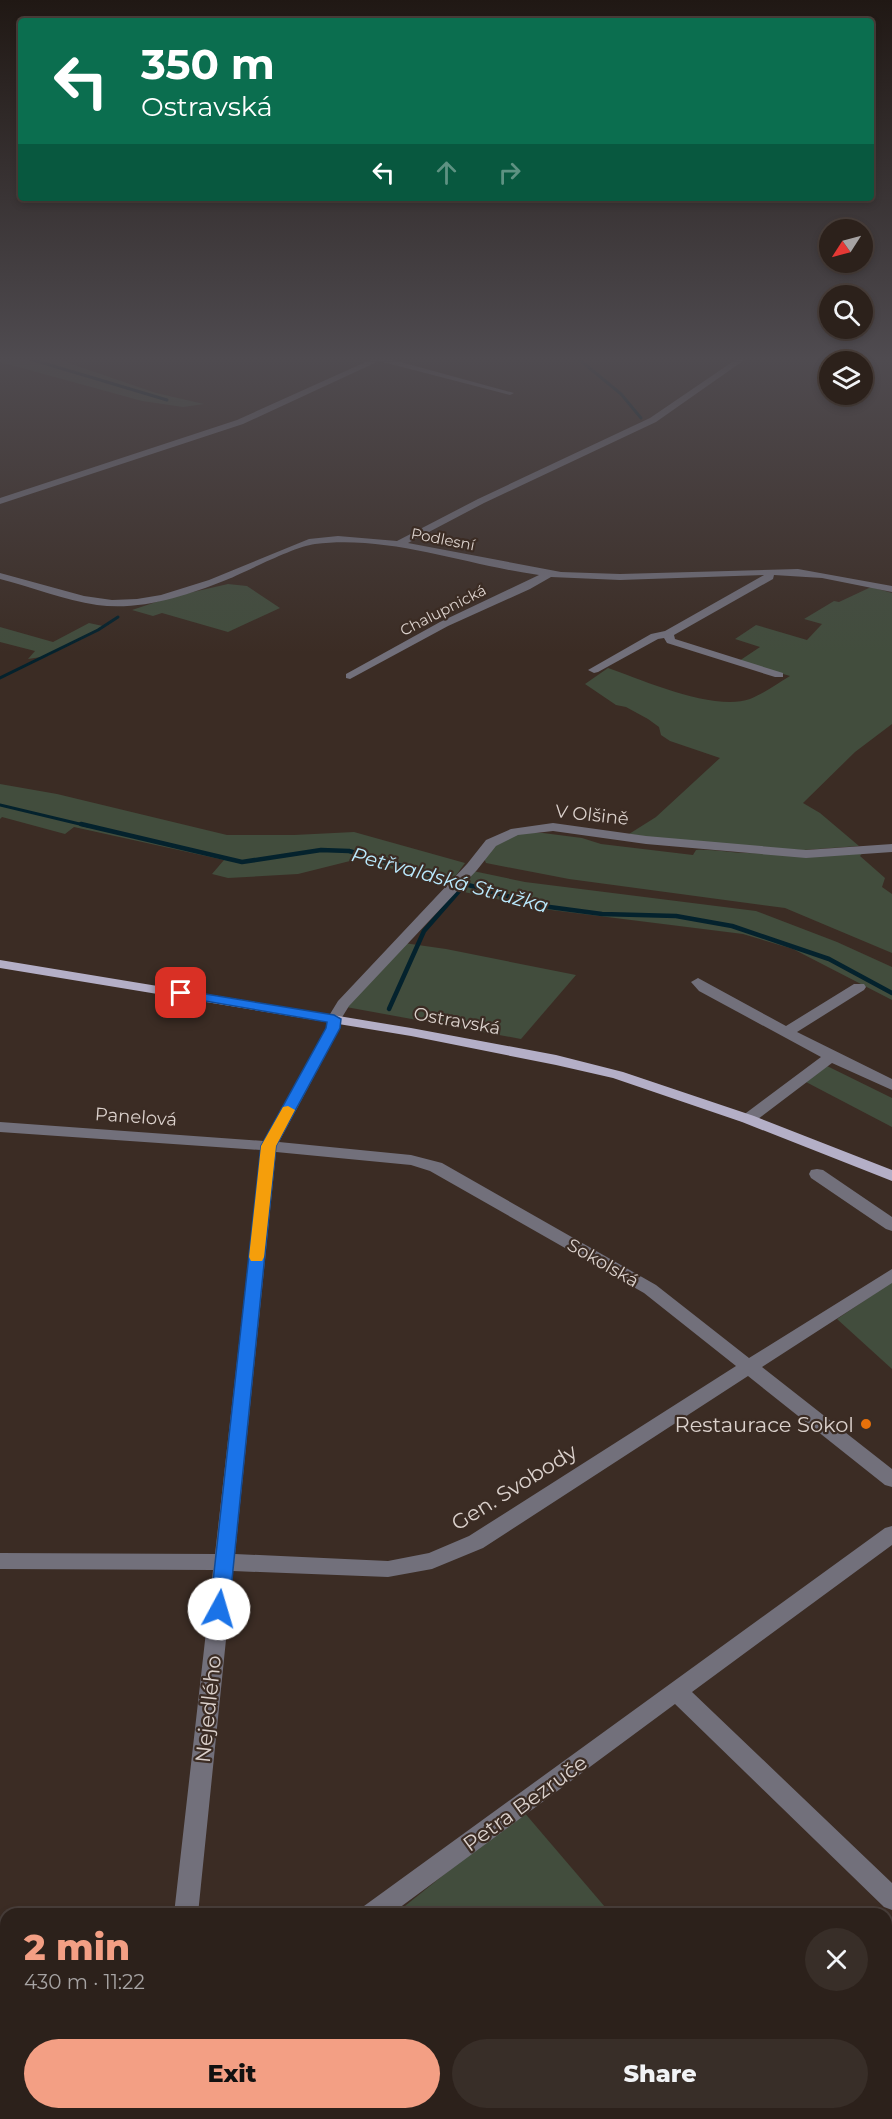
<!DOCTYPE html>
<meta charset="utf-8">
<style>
:root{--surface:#2c211b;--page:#382e28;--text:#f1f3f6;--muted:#a6a3a3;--line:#483e3a;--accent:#f39f84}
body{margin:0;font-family:Montserrat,sans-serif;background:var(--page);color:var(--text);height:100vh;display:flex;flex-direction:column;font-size:22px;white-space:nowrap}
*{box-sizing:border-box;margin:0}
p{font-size:20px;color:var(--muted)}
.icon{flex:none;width:33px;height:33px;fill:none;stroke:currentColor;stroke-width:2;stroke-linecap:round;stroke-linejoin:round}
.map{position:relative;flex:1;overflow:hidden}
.sheet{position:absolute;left:0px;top:1908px;width:892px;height:212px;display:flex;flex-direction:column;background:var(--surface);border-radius:18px 18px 0 0;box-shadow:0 3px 9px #0003,0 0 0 2px var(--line)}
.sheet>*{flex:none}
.hud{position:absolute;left:18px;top:18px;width:856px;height:183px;border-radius:6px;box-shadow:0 3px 9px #0003,0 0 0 2px var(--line);background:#0b6e4f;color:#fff;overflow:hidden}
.needle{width:39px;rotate:234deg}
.buttons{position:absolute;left:819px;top:219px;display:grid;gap:12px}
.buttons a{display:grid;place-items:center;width:54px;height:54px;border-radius:50%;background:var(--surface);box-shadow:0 3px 9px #0003,0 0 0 2px var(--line);font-size:30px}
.pin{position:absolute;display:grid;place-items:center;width:51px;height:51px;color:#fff;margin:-26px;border-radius:12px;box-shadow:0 3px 9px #0006}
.me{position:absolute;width:66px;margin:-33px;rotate:6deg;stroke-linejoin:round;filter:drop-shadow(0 0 4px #0008)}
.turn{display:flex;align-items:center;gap:21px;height:126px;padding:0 24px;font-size:27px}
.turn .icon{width:78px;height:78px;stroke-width:2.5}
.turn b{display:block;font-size:42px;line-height:51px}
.lanes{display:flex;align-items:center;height:57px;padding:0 24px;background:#0003;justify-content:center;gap:30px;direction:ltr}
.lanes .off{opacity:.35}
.round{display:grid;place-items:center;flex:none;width:63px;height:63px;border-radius:32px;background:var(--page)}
.head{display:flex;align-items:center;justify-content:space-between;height:102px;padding:0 24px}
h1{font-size:36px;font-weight:800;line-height:45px;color:var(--accent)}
.action{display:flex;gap:12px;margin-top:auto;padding:12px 24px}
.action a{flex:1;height:69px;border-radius:36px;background:var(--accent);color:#111;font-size:24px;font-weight:800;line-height:69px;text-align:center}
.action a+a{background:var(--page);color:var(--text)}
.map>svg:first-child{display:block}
.green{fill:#424d3d}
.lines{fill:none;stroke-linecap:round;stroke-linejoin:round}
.stream-far1{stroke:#04222d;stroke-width:3}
.stream{stroke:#04222d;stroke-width:4.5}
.minor{fill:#72707b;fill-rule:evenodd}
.major{fill:#b4afc7;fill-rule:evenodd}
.route{fill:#1a73e8;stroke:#114b97;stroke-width:1.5}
.slow{fill:#f59e0b}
.food-dot{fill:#e8710a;stroke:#3b2c24;stroke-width:2}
.labels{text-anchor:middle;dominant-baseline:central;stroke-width:4.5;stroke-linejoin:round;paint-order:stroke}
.far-street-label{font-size:15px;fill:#dbd1cc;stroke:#3b2c24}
.street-label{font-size:18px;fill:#dbd1cc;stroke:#3b2c24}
.water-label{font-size:20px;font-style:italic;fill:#baeafe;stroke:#3b2c24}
.near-poi-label{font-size:21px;fill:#dbd1cc;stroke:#3b2c24;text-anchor:end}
.near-street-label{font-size:21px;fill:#dbd1cc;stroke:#3b2c24}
</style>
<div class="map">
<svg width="892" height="2119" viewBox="0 0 892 2119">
<rect width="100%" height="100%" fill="#3b2c24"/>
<g class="green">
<polygon points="0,356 48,356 156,393 204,404 183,407 142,401 0,362"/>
<polygon points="228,584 247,586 280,608 228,632 162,613 153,616 132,610 171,597"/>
<path d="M871,587L892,593V724L855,752L803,803L820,813L859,846L804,850L711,847L629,834L656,817L720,758L670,741L661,735L659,727L648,719L626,707L616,705L585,684L608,668C642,680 715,712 750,699C763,694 778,683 790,676L739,661L760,647L735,639L756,625L807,640L822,624L804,619L834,601L839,602Z"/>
<polygon points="89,623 103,626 48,656 28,659 35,651 0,642 0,627 53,642"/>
<polygon points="0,784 57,794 227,835 294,835 354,832 465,863 449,885 358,859 298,874 228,878 212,874 224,860 74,827 65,834 2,817 0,819"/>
<path d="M518,833H543L582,838L601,844L693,855L696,850C713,849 730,853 747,853C787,854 825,853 864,851L860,856L885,878L882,887L892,894V953L785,908L569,879L486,863L482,854L496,843Z"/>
<polygon points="473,871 525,882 756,911 837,942 892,967 892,1000 793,949 743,934 543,909 455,890"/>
<polygon points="404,943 446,949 576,975 521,1039 346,1007"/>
<polygon points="827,1066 892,1098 892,1127 806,1082"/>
<polygon points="892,1282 892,1369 837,1319"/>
<polygon points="523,1811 611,1914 395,1914"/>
<polygon points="413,2114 780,2114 785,2119 422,2119"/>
</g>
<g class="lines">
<g class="stream-far1">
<polyline points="20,356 167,400"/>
<polyline points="575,356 621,394 641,418"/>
<polyline points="0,678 98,630 118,617"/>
<polyline points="0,805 88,826"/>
</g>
<g class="stream">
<polyline points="81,824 242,862 321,850 349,851 542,906 602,914 676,916 732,926 829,959 892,993"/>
<polyline points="389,1009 424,931 466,883"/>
</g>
<g class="minor">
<polygon points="379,356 389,356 386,358 514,393 510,395 379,361 243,424 0,504 0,498 237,420"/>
<path d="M741,356H750L656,422L484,503L408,543L561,572L620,574L798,569L892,586V592L822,578L774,575L773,579L674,635L675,639L783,673V677H775L667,643L664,638L658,639L598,672L594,673L588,670L651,634L665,631L764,575L620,580L551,577L530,589L448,626L350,679L346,678V674L440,622L539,575C464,565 391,535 315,544C293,547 248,571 226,580C186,596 140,611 97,605C64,600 32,587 0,579V573L84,596L112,600L137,599L161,595L209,580L309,539L338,536L397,541L478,499L650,418Z"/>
<path d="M553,823L646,836L806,850L892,844V852L806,858L646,844L553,831L518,835L496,846L477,870L349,1006L341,1019L340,1028L279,1142L411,1155L442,1163L656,1285L749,1358L892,1269V1283L762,1367L892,1469V1487L885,1485L748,1376L483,1548L432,1569L388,1577L233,1571L198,1914H174L213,1570L0,1569V1553L215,1554L261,1150L0,1132V1122L264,1141L326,1028L327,1019L338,1001L467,864L486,840L511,829ZM276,1152L411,1165L430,1171L644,1293L736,1366L469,1536L429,1553L388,1561L235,1554Z"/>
<polygon points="698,978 786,1026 854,984 864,984 866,987 864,990 797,1032 892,1079 892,1090 832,1063 754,1122 742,1122 740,1119 742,1116 821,1057 699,991 691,982"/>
<polygon points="817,1169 823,1170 892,1217 892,1231 886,1229 811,1178 809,1174 811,1170"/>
<polygon points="892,1526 892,1545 692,1692 892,1883 892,1910 884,1907 675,1704 391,1914 360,1914 364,1906 885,1528"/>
<polygon points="152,2114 178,2114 177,2119 151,2119"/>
</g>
<polygon class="major" points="0,960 411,1028 556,1055 623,1072 754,1116 892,1170 892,1181 742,1122 613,1078 556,1065 411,1036 0,968"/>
</g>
<linearGradient id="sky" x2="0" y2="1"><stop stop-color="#201814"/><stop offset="0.55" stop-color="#4f4b50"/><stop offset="1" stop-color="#4f4b50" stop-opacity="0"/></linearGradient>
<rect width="892" height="653" fill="url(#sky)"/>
<polygon class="route" points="181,990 334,1015 341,1019 340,1028 276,1146 229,1609 226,1615 219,1617 213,1615 210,1609 261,1146 326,1028 327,1022 176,996 174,993"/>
<polygon class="slow" points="288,1106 295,1110 276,1146 264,1257 262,1261 251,1261 249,1257 261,1146 283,1107"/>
<circle class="food-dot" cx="866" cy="1424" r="6"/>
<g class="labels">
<g class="far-street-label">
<text transform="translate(443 539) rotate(11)">Podlesní</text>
<text transform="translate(443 610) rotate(-27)">Chalupnická</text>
</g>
<g class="street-label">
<text transform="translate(592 815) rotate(6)">V Olšině</text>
<text transform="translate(457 1021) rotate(10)">Ostravská</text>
<text transform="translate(136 1117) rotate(4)">Panelová</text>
<text transform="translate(603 1263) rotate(30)">Sokolská</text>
</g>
<g class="water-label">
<text transform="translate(450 880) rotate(15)">Petřvaldská Stružka</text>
</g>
<g class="near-poi-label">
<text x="854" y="1424">Restaurace Sokol</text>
</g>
<g class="near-street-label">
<text transform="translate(514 1487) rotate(-32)">Gen. Svobody</text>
<text transform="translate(208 1709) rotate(-84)">Nejedlého</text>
<text transform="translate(525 1803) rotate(-36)">Petra Bezruče</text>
</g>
</g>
</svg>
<div class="buttons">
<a><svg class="needle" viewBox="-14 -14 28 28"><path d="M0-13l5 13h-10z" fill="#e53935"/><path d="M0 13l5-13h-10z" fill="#a6a3a3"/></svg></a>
<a><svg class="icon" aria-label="search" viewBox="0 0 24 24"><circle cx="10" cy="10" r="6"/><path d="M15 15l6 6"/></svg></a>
<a><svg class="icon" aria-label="layers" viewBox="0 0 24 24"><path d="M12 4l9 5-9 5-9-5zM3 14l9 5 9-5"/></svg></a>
</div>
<div class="pin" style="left:181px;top:993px;background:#d93025"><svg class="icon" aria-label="arrive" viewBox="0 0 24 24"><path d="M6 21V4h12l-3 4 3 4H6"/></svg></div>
<svg class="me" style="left:219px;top:1609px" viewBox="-20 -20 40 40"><circle r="19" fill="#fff"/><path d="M0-13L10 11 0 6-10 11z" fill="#1a73e8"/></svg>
<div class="hud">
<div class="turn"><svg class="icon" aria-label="left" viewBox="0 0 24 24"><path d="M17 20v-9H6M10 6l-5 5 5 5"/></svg><div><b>350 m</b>Ostravská</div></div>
<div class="lanes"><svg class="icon" aria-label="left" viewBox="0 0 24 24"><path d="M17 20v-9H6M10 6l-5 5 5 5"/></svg><svg class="icon off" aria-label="ahead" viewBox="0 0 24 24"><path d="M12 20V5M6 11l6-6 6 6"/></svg><svg class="icon off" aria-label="right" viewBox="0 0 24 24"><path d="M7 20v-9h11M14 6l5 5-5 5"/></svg></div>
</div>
<section class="sheet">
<div class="head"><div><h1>2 min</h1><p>430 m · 11:22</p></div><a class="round"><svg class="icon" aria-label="close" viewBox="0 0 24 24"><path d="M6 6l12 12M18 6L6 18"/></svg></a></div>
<div class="action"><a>Exit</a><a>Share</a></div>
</section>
</div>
